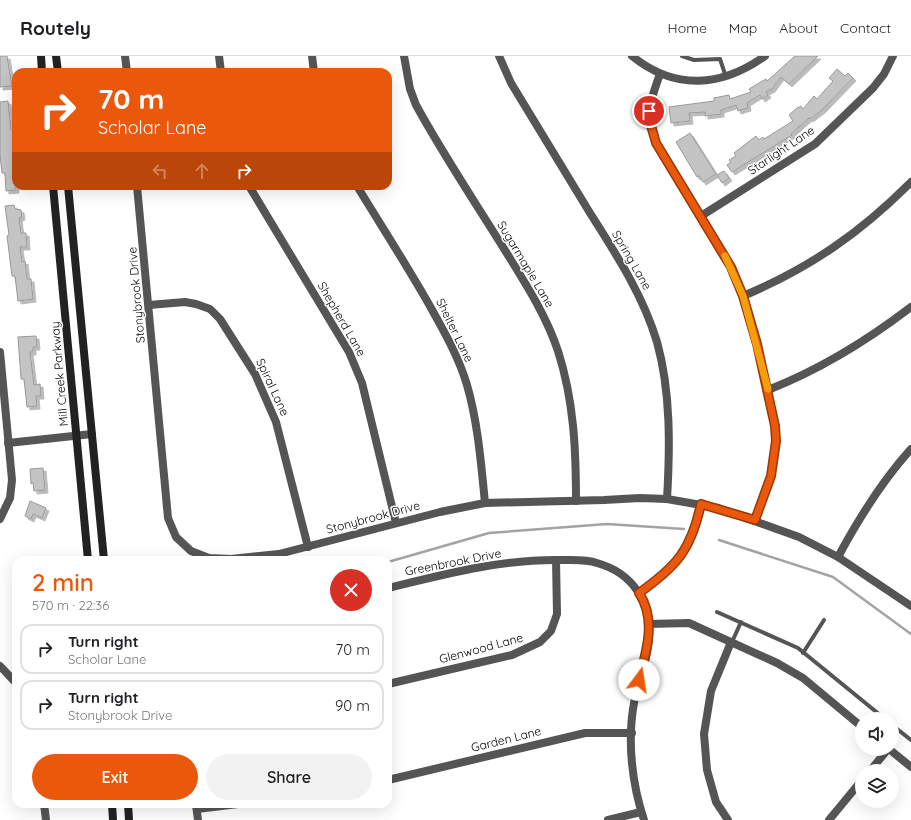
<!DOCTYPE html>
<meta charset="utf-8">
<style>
:root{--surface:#fff;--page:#f2f2f2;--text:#202124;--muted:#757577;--line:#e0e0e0;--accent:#ea580c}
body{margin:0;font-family:Quicksand,sans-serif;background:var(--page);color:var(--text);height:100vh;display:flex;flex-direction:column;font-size:15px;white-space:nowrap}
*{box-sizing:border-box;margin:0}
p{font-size:13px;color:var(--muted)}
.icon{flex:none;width:22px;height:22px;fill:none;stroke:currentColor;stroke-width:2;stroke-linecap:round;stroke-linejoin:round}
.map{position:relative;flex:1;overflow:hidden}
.sheet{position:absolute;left:12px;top:500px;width:380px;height:252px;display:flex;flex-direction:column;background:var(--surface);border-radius:12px;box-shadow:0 4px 16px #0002}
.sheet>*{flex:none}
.hud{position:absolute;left:12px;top:12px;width:380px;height:122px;border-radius:12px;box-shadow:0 4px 16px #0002;background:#ea580c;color:#fff;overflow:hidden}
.fabs{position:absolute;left:855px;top:656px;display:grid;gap:8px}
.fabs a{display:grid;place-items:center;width:44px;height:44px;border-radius:50%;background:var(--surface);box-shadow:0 4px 16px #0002;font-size:20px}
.pin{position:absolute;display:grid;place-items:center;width:34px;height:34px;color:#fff;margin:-17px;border:2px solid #fff;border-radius:50%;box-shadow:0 1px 4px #0007}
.me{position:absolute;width:44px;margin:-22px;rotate:14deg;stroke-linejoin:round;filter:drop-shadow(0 0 3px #0008)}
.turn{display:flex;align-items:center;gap:14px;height:84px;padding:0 20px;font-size:18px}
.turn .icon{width:52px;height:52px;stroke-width:2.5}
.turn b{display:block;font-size:28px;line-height:34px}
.lanes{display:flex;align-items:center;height:38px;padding:0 20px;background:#0003;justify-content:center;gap:20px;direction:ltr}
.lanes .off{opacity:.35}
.round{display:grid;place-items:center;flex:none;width:42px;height:42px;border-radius:21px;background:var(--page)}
.head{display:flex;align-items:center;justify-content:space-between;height:68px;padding:0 20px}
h1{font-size:24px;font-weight:600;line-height:30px;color:var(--accent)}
.cta{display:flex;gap:8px;margin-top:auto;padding:8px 20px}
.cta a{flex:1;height:46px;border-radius:24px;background:var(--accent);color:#fff;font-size:16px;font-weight:600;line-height:46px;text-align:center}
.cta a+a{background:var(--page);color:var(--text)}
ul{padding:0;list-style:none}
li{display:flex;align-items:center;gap:12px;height:50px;margin:0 8px 6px;padding:0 12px;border:2px solid var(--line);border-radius:12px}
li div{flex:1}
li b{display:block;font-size:15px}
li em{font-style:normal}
header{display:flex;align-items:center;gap:24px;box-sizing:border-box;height:56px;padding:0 20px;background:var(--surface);border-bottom:1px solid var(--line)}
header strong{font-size:19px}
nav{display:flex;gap:22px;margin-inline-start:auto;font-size:14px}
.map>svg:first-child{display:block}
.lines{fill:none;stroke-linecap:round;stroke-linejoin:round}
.stream{stroke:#a3a3a3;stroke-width:2.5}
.building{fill:#c4c4c4;stroke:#999;filter:url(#shadow)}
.lane{stroke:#555;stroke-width:4}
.street{stroke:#555;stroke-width:8}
.secondary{stroke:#222;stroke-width:8}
.route-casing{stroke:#983908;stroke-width:10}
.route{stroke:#ea580c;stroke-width:7}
.slow{stroke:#f59e0b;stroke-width:7}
.labels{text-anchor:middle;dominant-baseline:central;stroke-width:3;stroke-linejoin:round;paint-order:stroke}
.street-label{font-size:12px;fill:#000;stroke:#fff}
</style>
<header>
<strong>Routely</strong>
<nav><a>Home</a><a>Map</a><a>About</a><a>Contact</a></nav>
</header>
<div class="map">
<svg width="911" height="764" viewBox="0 0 911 764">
<defs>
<filter id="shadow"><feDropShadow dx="3" dy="3" stdDeviation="0" flood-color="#0004"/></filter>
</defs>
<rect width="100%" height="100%" fill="#fff"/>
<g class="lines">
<g class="stream">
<polyline points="719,484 833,521 911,578"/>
<polyline points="388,506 489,477 607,468 684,473"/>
</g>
</g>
<g class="building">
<polygon points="0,0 7,0 12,30 0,31"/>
<polygon points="795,0 818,0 789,28 781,21 772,33 766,36 768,39 762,43 760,39 747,47 748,52 738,55 736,49 721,54 721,58 705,60 705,56 689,57 690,65 671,67 669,51 714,45 714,42 729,39 730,43 751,36 749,33 766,23 767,25"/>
<polygon points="837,13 845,20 848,17 853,22 822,54 810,63 809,62 791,78 792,79 732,116 727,109 731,106 729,104 736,100 734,97 756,80 759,84 763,81 764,83 793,65 789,59 797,52 801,50 803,53 814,40 817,43 833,25 829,22"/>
<polygon points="8,45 11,74 16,74 16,85 14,85 16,134 6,135 5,117 2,117 0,99 0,46"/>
<polygon points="690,77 716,118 703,126 699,120 697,121 676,86"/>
<polygon points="724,115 729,122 722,127 717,119"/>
<polygon points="14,149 15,153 21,154 22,161 19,162 21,177 26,177 27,191 20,191 22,206 25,205 27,223 31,223 33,243 18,245 15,220 12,220 7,180 9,179 5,150"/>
<polygon points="36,280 37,291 33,291 33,296 30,296 34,329 40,328 41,340 36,340 37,350 27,351 24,323 21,323 18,281"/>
<polygon points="43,412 45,434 34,435 33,427 31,428 30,413"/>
<polygon points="30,445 46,452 42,462 33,458 31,463 25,460"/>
</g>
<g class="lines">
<g class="lane">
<polyline points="682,0 694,4 720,3 726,21"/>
<polyline points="717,556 798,592 885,663"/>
<polyline points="732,586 741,566"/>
<polyline points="803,597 824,564"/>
<polyline points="892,669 911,684"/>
</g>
<g class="street">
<polyline points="125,0 127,16"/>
<polyline points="219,0 221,16"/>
<polyline points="312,0 314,16"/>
<path d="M404,0L410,33L416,49C445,102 479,152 511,204C529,233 547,262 558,295C574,345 576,394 576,445"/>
<path d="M499,0L511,27C537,70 564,114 590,157C616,198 643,239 657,286C671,336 670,392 667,443"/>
<path d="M632,0C675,35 722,31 765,0"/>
<path d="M660,18C650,45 645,59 656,87L731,211L743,240L757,287L775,370L776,385L771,420L755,464"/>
<polyline points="137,130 168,462 176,481 191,495 209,502 231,503 279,498 440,456 485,447 604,444 640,442 667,443 718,452 799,481 838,501 911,550"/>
<polyline points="249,130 349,296 362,327 396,467"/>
<path d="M357,130C382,171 408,211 431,252C445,277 459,302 467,329C478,367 481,407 485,447"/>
<polyline points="701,160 815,88 873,32 884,18 893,0"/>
<path d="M743,240C810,212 860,177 911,126"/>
<polyline points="149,249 185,246 196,248 210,253 220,263 255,318 276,366 308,491"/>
<polyline points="0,296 12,424 10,442 0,463"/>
<path d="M768,334C819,314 868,284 911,251"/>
<polyline points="8,387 92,378"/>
<path d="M838,501C859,462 881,426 911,393"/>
<path d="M388,532C445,518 502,503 561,504C573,504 586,503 597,507C633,517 651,546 649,582C648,604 638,626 634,647C627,685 632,728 644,764"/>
<path d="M639,537C677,509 691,494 701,448"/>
<polyline points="648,568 689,567 777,607 803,622 862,671"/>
<polyline points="0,610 16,627"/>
<polyline points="388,628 512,599 540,586 551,575 557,558 556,504"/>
<polyline points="889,693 911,711"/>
<polyline points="870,715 888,693"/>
<polyline points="388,724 585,677 632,677"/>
<polyline points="44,748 46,764"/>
<polyline points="196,749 198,764"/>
<polyline points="197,753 238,748"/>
<polyline points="608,764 641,756"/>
<polyline points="728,764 716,746 707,714 704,678 711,635 731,586"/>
<polyline points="829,764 862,724"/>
</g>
<g class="secondary">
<polyline points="41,0 42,16"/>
<polyline points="56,0 58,16"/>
<polyline points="53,130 88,504"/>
<polyline points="68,130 104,504"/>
<polyline points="112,748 113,764"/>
<polyline points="128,748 129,764"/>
</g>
</g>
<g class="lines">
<defs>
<path id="route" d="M639,624C646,596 657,564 639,537C677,510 691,494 701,448L755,464L771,420L776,385L775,370L757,288L743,240L731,211L656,87L650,66L649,55"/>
</defs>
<use href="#route" class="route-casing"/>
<use href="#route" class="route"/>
<polyline class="slow" points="725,200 743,240 768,333"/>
</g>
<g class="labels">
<g class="street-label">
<text transform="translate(781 94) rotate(-34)">Starlight Lane</text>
<text transform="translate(632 204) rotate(60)">Spring Lane</text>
<text transform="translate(526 208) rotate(59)">Sugarmaple Lane</text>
<text transform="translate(136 239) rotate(-95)">Stonybrook Drive</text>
<text transform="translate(342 263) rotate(60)">Shepherd Lane</text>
<text transform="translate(455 274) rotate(64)">Shelter Lane</text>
<text transform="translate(59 318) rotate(-95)">Mill Creek Parkway</text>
<text transform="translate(273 331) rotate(65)">Spiral Lane</text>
<text transform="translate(373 461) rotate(-15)">Stonybrook Drive</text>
<text transform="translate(453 506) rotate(-11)">Greenbrook Drive</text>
<text transform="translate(481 592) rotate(-15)">Glenwood Lane</text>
<text transform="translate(506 683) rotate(-14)">Garden Lane</text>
</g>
</g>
</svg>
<div class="fabs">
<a><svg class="icon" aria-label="sound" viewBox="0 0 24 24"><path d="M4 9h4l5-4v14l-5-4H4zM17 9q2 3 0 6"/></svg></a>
<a><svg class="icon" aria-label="layers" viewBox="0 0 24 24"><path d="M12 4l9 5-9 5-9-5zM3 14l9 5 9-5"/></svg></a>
</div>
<div class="pin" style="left:649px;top:55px;background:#d93025"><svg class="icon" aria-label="arrive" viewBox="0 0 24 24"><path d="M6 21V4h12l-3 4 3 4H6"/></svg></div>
<svg class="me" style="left:639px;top:624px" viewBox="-20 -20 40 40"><circle r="19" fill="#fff"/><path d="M0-13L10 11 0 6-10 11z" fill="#ea580c"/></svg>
<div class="hud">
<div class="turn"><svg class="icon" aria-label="right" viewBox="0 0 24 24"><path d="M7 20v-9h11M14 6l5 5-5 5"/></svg><div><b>70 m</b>Scholar Lane</div></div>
<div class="lanes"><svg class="icon off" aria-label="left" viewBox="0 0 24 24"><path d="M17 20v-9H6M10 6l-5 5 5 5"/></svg><svg class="icon off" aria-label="ahead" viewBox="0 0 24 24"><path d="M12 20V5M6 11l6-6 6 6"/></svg><svg class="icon" aria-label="right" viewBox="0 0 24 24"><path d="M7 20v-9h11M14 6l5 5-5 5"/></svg></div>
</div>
<section class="sheet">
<div class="head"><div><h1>2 min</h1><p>570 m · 22:36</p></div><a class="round" style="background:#d93025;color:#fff"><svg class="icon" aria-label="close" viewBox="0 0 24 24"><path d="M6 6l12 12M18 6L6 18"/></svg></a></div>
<ul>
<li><svg class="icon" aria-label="right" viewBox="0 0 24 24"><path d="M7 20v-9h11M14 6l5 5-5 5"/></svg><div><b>Turn right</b><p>Scholar Lane</p></div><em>70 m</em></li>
<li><svg class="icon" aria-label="right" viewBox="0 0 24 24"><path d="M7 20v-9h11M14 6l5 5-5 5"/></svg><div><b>Turn right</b><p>Stonybrook Drive</p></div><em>90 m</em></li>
</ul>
<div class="cta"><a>Exit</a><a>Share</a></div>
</section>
</div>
